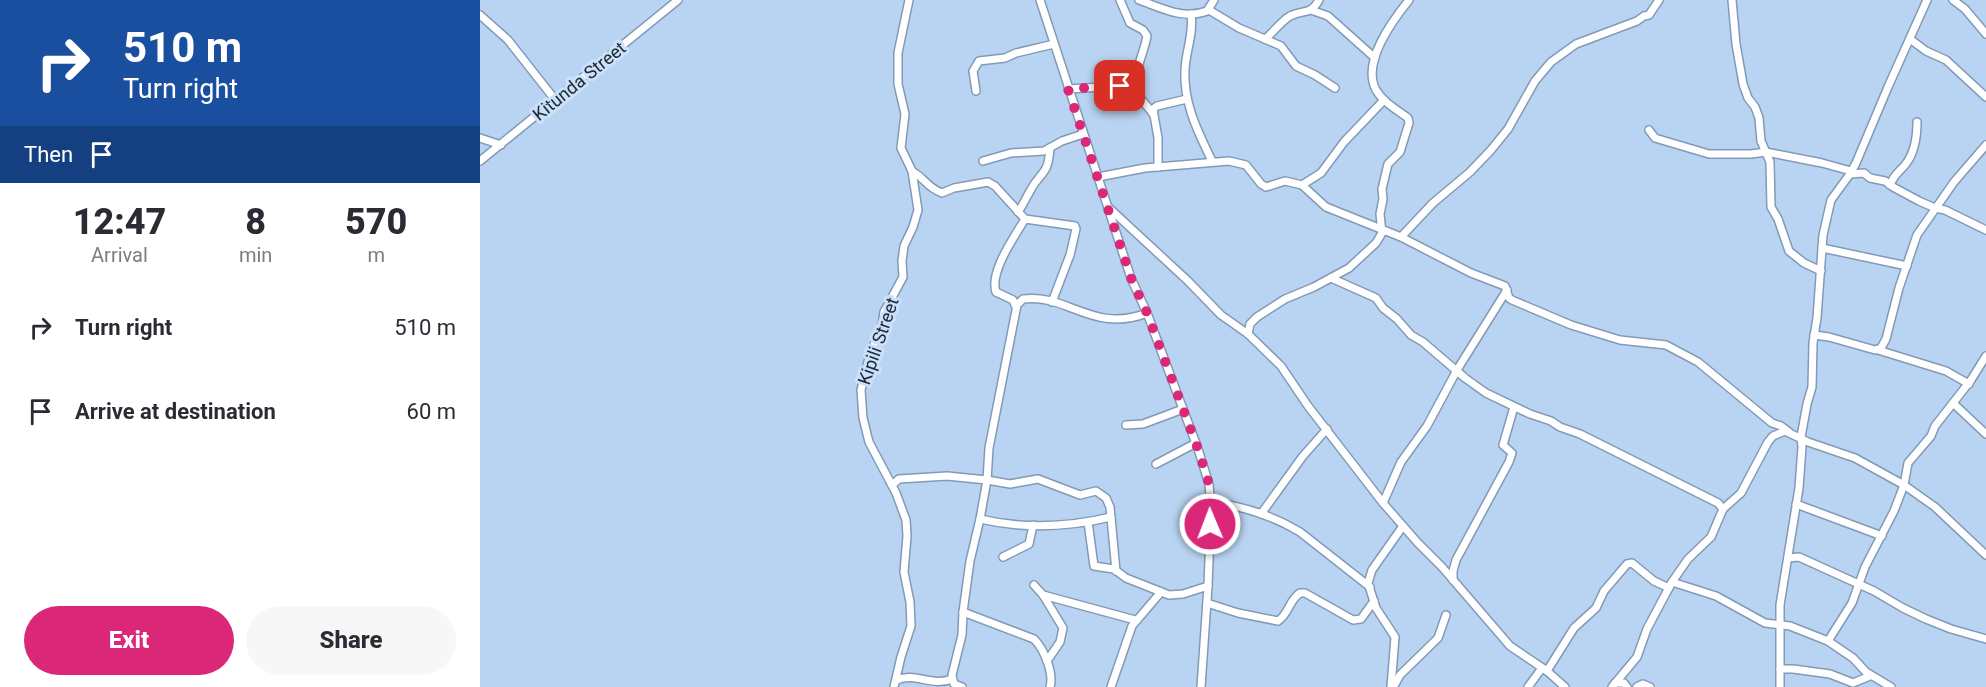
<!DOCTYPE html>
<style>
:root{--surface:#fff;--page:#f7f7f7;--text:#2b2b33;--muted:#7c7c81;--accent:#db2777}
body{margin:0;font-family:Roboto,sans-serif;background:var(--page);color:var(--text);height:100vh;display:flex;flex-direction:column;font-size:22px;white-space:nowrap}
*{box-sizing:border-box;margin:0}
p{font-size:20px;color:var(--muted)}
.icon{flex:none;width:33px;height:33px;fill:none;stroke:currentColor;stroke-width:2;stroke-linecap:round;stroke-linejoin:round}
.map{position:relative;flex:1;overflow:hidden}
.panel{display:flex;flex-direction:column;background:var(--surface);width:480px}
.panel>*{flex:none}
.top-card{background:#1a4fa0;color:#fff;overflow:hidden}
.pin{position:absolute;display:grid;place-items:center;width:51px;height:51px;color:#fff;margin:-26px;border-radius:12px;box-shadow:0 3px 9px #0006}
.me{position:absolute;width:66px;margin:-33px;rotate:359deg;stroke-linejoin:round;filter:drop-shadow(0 0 4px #0008)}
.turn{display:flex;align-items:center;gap:21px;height:126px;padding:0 24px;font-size:27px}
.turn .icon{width:78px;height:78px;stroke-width:2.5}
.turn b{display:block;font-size:42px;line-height:51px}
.then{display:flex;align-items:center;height:57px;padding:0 24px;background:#0003;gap:12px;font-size:22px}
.eta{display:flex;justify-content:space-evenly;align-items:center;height:102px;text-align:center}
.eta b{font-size:36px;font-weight:800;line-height:42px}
.primary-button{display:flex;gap:12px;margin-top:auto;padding:12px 24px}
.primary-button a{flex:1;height:69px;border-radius:36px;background:var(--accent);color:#fff;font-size:24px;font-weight:800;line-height:69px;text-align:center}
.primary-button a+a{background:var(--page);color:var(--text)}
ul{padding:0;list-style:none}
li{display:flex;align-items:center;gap:18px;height:84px;padding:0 24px}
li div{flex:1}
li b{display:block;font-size:22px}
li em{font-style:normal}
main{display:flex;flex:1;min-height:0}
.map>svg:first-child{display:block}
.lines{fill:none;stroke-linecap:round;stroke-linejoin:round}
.minor-casing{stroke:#819ab7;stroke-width:10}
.minor{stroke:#fff;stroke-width:7}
.route{stroke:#db2777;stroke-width:10;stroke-dasharray:0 18}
.labels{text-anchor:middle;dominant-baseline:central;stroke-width:6;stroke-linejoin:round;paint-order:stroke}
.street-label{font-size:18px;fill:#202a36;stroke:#cbe0f9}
</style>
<main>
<section class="panel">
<div class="top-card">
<div class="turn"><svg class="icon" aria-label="right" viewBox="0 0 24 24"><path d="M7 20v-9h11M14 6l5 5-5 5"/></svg><div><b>510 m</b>Turn right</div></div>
<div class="then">Then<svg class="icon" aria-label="arrive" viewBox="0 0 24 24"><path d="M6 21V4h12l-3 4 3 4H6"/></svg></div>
</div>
<div class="eta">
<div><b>12:47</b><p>Arrival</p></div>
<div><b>8</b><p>min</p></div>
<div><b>570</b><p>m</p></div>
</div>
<ul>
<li><svg class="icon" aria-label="right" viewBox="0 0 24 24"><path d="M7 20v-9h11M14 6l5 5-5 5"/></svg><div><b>Turn right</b></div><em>510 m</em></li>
<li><svg class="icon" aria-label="arrive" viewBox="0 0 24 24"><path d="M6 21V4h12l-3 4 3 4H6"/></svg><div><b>Arrive at destination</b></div><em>60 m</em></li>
</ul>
<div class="primary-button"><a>Exit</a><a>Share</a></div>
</section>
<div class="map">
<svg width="1506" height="687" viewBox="0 0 1506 687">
<rect width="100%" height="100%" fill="#b9d4f2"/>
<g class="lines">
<defs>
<g id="minor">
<polyline points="560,0 651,278 667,313 718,449 729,484 731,508 728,586 721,687"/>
<path d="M640,0L650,23L663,30L667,36C664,55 651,74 658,94C661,101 669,107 673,114"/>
<path d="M659,0C682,8 703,20 727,11L734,0"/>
<polyline points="1252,0 1256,44 1263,84 1268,98 1275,107 1279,118 1281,141 1290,162 1291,207 1298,219 1309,251 1324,263 1341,271"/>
<polyline points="1473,0 1485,9 1506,34"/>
<polyline points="729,10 759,28 801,46 816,66 835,75 855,88"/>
<polyline points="831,10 848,16 895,58"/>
<path d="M711,14C714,33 706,50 705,69C703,103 718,132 732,161"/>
<polyline points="0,15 28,40 76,101"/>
<path d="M785,39C794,32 800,22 810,16C824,9 830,16 839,0"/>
<polyline points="1430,39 1446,51 1466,60 1506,97"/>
<polyline points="588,89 657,85"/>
<polyline points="496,91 493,71 499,61 525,58 536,53 574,44"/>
<polyline points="1169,130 1175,138 1229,154 1271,154 1286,152 1342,163 1371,171"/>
<polyline points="0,138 21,145"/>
<polyline points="0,161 198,0"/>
<polyline points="503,161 531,153 564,151 582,141 603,134"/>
<polyline points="678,167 678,138 673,109 677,106 707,99"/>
<path d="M432,171C446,179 446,187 462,193L474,188L508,182L515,186L545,219L595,226L596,229L590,255L572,302"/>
<polyline points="1370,174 1384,173 1390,178 1405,181 1413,187 1439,201 1455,208 1465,210 1506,230"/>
<polyline points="618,177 665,168 749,161 766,165 781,184 786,187 805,181 822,185 846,207 921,237 991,273 1025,286 1029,298 1032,300 1091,325 1140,340 1186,345 1218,362 1292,423 1301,426 1309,432"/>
<polyline points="822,185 841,173 864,142 904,100"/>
<path d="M1410,185C1413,176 1418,173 1425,165C1435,153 1437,138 1437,122"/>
<polyline points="628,207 708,281 741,315 768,334 801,366 828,406 903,503 937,542 962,567 1030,646 1067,671 1085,687"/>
<path d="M538,212C543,205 546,198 550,191C561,170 568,177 570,148"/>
<polyline points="921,237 953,203 990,172 1011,150 1028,129 1055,81 1071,62 1096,44 1157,21 1164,16 1169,15 1179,0"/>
<polyline points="1342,248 1427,266"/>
<polyline points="851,278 896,298 903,308 917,319 931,335 943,342 985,378 1006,393 1050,414 1071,421 1080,427 1100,434 1238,503 1243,509"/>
<path d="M536,307L533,300L516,292C509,272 535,236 545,219"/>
<path d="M768,334L770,324L777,317L805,299L834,287L869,268L896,243L902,233L900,214L903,199L902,189L908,164L920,152L929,123L928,118C917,110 903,102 896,90C881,62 913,20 929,0"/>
<polyline points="1334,335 1349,337 1395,350 1401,348 1406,339 1419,288 1437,235 1474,182 1506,145"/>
<polyline points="1398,350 1466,371 1489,384"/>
<polyline points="1473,403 1506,434"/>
<polyline points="646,425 663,424 703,409"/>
<polyline points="676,464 716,443"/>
<polyline points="412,485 419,479 467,476 507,480 530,484 558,479 600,495 616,491 626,498 630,507 636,571"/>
<path d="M730,502C762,506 792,515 820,532L890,587"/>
<polyline points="903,503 921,462 947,426 977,370 1027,290"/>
<polyline points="1316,504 1402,536"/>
<polyline points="781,514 823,456 847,429"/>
<path d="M500,519C543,529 589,527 631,517"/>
<polyline points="608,522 614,566 634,569 646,578 689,595 703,594 728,586"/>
<polyline points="523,557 549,544 553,525"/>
<polyline points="1308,558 1319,557 1394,591 1423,608 1446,619 1471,629 1506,639"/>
<polyline points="973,580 973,571 976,560 1029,462 1032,453 1023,445 1034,407"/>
<polyline points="1192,582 1236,596 1285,623 1310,626 1348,641 1373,658 1386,672 1411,687"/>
<polyline points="554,585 563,595 583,628 580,642 567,661"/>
<polyline points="563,595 655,620"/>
<path d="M727,603L758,613L798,621C809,614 809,600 820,593H825L873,620L881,619L894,601"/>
<path d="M483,612L554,639C564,649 574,673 570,687"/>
<polyline points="1348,641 1372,603 1385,567 1414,511 1424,485 1428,463 1451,436 1455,426 1491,380 1506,356"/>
<polyline points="1300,669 1313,669 1350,674 1373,683 1390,676"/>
<polyline points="1067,671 1094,628 1116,608 1124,591 1147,564 1152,563 1174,581 1189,588"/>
<path d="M417,680C435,672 452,687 472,679"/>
<polyline points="1135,683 1144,683 1147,687"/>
<polyline points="915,684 920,675 958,638 966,615"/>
<polyline points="414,687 421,657 431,626 430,602 424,572 427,536 426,520 416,493 389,442 383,418 381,390 390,354 402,326 404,312 423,277 422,261 424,246 433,227 438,210 432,171 421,148 425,114 418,84 418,53 429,0"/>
<path d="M482,687L474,684L472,675L482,635L483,612L490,561L500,519L507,480L509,448L537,305L543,299C587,293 613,334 667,313"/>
<polyline points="631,687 652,626 681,592"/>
<polyline points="911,687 915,637 896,608 888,583 892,570 923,526"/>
<polyline points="1048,687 1062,668"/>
<polyline points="1132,687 1157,657 1167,629 1192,582 1208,559 1231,537 1243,509 1261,493 1288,442 1293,436 1305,431 1328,442 1375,458 1424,485 1455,507 1506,555"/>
<polyline points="1157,687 1163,684 1170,687"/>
<polyline points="1300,687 1300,605 1319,488 1322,447 1321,437 1327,404 1332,387 1333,343 1337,318 1343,235 1351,200 1370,174 1376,163 1408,87 1447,0"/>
</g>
</defs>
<use href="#minor" class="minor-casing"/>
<use href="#minor" class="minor"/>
</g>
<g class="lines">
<polyline class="route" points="640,86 588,89 651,278 667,313 718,449 729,484 730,524"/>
</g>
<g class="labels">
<g class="street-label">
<text transform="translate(99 81) rotate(-39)">Kitunda Street</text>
<text transform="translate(398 341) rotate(-71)">Kipili Street</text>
</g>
</g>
</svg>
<div class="pin" style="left:640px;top:86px;background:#d93025"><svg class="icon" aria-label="arrive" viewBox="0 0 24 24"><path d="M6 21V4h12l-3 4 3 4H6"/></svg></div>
<svg class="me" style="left:730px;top:524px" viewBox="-20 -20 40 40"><circle r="17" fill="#db2777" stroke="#fff" stroke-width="3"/><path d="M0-11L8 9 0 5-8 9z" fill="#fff"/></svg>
</div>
</main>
